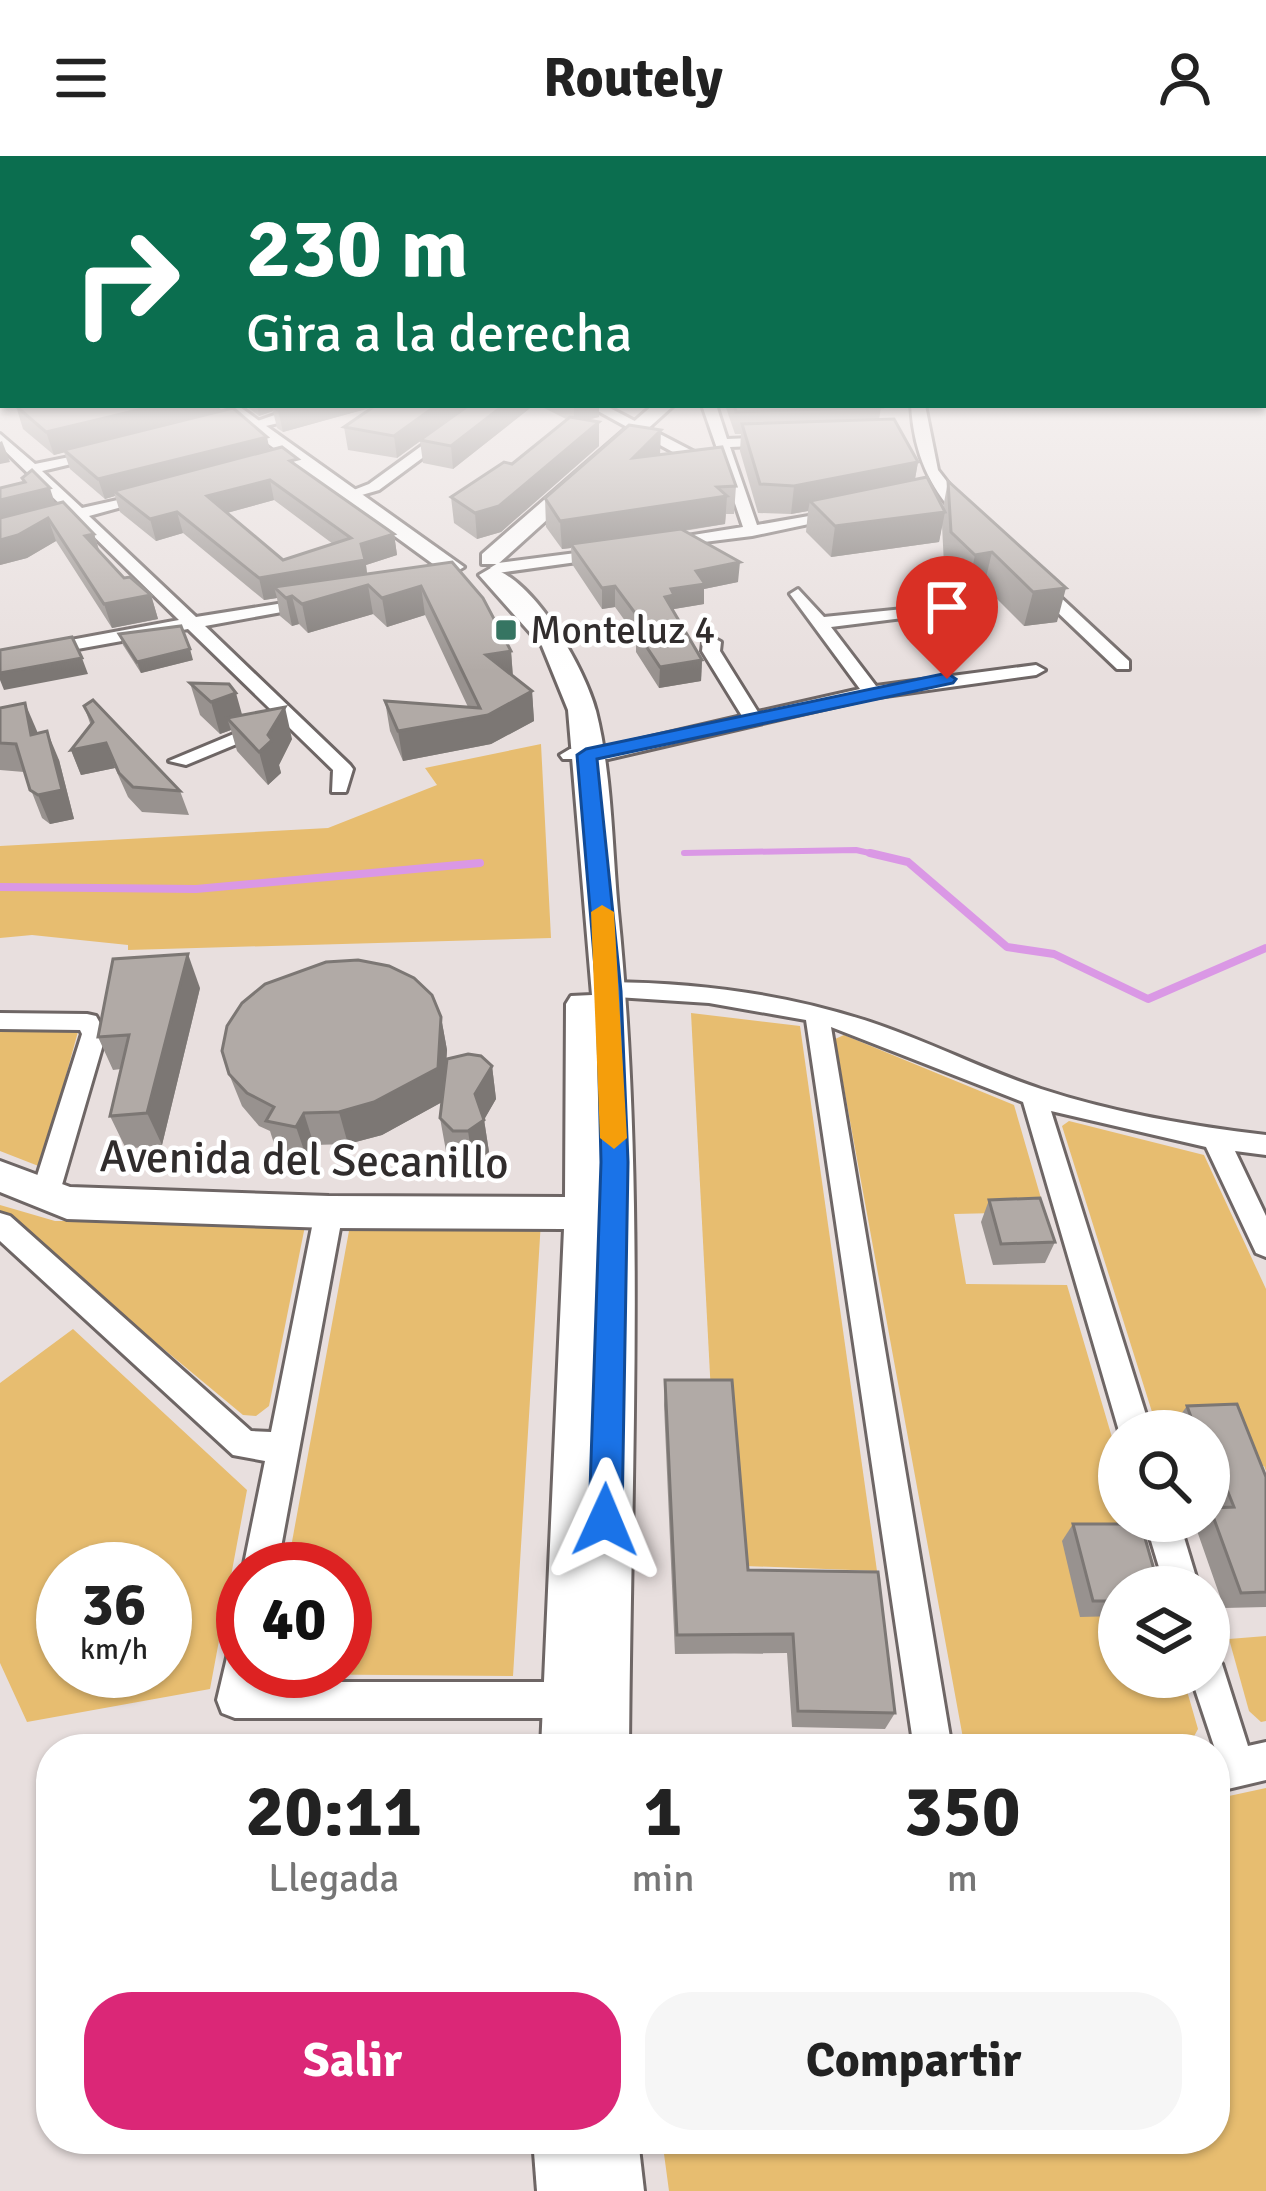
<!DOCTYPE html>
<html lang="es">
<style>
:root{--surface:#fff;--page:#f6f6f6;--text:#222;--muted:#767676;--accent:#db2777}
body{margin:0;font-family:Signika,sans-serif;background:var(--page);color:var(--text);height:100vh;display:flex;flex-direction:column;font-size:45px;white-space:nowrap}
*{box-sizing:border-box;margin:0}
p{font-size:39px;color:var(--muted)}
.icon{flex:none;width:66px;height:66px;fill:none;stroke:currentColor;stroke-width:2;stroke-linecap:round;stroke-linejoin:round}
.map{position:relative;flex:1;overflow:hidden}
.details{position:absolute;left:36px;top:1578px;width:1194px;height:420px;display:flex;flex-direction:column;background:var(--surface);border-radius:48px;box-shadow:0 3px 9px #0004}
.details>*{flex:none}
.guide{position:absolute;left:0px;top:0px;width:1266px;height:252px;box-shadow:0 3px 9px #0004;background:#0b6e4f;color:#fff;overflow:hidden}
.tools{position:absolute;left:1098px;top:1254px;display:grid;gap:24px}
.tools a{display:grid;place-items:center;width:132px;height:132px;border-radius:50%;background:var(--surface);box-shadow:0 3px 9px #0004;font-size:60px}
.speed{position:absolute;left:36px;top:1386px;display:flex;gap:24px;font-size:60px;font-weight:700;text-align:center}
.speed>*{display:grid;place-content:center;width:156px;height:156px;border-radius:50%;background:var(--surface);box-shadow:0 3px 9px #0004;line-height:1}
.speed small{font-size:30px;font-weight:400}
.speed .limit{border:18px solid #d22;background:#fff;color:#111}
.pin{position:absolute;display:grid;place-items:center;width:102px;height:102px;color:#fff;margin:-123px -51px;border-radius:50% 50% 50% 0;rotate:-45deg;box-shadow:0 0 12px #0007}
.pin .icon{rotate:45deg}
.me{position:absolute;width:132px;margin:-66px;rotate:1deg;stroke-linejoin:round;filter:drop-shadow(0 0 9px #0008)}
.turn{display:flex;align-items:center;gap:42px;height:252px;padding:0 48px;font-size:54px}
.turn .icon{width:156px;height:156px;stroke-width:2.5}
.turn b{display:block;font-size:84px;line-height:102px}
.eta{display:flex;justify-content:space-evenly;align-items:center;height:204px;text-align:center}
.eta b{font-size:72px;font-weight:800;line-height:84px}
.button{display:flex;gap:24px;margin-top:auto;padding:24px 48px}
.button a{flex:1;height:138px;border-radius:48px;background:var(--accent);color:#fff;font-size:48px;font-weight:800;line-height:138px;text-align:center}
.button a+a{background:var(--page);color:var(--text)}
header{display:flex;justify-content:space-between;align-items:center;height:156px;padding:0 48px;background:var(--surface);font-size:54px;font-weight:800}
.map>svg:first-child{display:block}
.green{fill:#e7bd70;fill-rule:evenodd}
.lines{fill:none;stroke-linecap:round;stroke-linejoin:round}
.stream-far1{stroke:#da98e5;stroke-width:6}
.stream{stroke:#da98e5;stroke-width:8}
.street-casing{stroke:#6e6665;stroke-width:6}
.secondary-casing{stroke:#6e6665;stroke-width:6}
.street{fill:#fff;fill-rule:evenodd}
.secondary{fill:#fff;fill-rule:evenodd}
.wall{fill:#98928f;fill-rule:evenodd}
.shaded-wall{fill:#7c7774}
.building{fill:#b1aaa6;stroke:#7c7774;stroke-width:3;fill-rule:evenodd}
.route{fill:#1a73e8;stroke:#114b97;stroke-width:3}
.slow{fill:#f59e0b}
.poi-dot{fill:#367562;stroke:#fff;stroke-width:4.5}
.labels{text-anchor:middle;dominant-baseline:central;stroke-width:9;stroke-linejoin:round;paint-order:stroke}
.far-poi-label{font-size:39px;fill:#312d2d;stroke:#fff;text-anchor:start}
.street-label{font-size:45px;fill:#312d2d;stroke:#fff}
</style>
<header><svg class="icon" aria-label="menu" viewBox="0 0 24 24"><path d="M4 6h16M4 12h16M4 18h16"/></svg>Routely<svg class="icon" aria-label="person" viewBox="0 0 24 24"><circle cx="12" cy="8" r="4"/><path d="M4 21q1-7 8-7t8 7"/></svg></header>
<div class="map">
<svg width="1266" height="2035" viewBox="0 0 1266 2035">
<rect width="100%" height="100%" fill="#e8dfde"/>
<g class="green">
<polygon points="541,588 551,782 128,794 128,789 32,779 0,782 0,690 328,672 437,629 425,612"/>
<polygon points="691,857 800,870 877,1415 720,1409"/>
<polygon points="79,872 41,1011 0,995 0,874"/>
<polygon points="844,879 1014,949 1045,1056 954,1058 966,1128 1067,1129 1119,1305 1119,1365 1137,1365 1156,1431 1119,1431 1119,1521 1183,1521 1198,1573 1191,1586 1156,1593 965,1593 835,883"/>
<polygon points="1069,965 1204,999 1266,1133 1266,1315 1264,1310 1209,1313 1209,1275 1158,1275 1062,970"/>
<polygon points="0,1049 55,1065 306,1065 269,1250 256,1260 243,1259 0,1057"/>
<polygon points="351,1064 541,1065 513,1520 268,1518 345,1515 345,1413 287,1413"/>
<path d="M73,1173L247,1334L210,1533L27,1566L0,1507V1227ZM63,1413H165V1515H63Z"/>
<polygon points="1266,1480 1266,1565 1261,1566 1249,1555 1229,1483"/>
<polygon points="1266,1632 1266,2035 669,2035 662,1983 1215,1983 1215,1643"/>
</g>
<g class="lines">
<polyline class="stream-far1" points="684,697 856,694 883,700"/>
<g class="stream">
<polyline points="870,697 908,706 1007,791 1054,798 1148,843 1266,792"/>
<polyline points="0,731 196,733 480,707"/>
</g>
<defs>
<g id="street">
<polygon points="303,249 319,249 304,261 253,273 246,269"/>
<polygon points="478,249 494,249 379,334 348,343 341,339 369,328"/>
<polygon points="587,249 604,249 702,300 721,304 702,249 716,249 727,283 777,281 784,285 777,289 730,291 757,369 843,354 851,359 752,380 656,392 656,386 662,384 743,371 722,309 693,307"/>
<path d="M911,249H925L938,314L978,366L975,369H965C930,334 914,299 911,249Z"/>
<polygon points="0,278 35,308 109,293 109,299 42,315 82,352 158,335 158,341 89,360 196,461 321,441 323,445 315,450 205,470 350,609 353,613 346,636 332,636 333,614 188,473 0,507 0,497 179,464 76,363 0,384 0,374 68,356 0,290"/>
<polygon points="607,393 613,395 613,401 498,417 490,412 498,407"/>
<polygon points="1032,426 1044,426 1129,505 1129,513 1117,513 1032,432"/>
<polygon points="798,433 824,461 933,450 933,458 927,459 831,471 876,530 1036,509 1045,514 1036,519 871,542 608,603 563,603 560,599 570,593 608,591 742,560 702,495 703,486 712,481 721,486 720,495 758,556 860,533 790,438"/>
<polygon points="258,568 275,572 186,609 169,605"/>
<path d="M609,826C702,827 792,839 879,869C934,888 986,915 1041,933C1114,957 1190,970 1266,979V999L1235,995L1266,1060V1101L1256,1097L1206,991L1051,955L1151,1275H1119L1023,946L831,871L952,1593H914L806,864L709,847L601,840L597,834Z"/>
<polygon points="0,857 87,858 96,860 106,878 59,1039 55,1047 35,1047 31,1039 82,878 80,874 0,873"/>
<polygon points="329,1045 339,1048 343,1056 277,1413 243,1413 265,1305 233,1299 0,1085 0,1057 10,1060 251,1275 271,1276 315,1056 319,1048"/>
<polygon points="1145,1365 1179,1365 1199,1431 1165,1431"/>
<polygon points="243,1484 243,1515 258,1515 257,1526 577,1526 590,1531 595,1544 590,1557 577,1562 235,1562 222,1557 217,1544 230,1489"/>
<polygon points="1209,1503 1222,1508 1248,1590 1266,1586 1266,1624 1215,1636 1215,1593 1191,1521 1209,1521"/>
</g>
<g id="secondary">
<polygon points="215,249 237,249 464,411 452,418 444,416"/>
<polygon points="653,249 674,249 498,408 482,408 482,398"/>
<path d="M491,412C535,424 585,513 596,555C612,619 612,690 618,755C646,1032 631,1314 629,1593H541L564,1073L329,1072L67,1063L0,1036V1005L70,1031L329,1040L565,1041L566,848L571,840L592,839L568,554L542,490L479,419Z"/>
<polygon points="533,1983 638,1983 644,2035 537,2035"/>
</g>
</defs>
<use href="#street" class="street-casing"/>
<use href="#secondary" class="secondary-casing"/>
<use href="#street" class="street"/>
<use href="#secondary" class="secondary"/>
</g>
<g class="wall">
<path d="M21,249H217L219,256L270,294L299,312L394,378L397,399L366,409L367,418L452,406L511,495L513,520L532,535L534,565L491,588L403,605L390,575L385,545L468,551L425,459L387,471L373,458L308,477L299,468L292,470L280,460L277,442L264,444L183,377L156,385L120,356L115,340L105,343L70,313L64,296L54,299L23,273L16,250ZM274,344L333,388L283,404L227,357Z"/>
<polygon points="245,249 534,249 453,313 423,307 420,285 397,302 348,294 344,271 372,251 283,276 277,272 273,255 259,260"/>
<polygon points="538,249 599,249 599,261 588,264 599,266 599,290 501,376 477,383 454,367 451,341 512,308 566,263"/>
<polygon points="725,249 879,249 881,251 879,264 918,306 915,323 943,352 948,325 1057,466 1024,470 984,430 968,432 944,409 942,369 939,386 831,401 806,376 808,355 791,358 758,357 740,295 741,278 735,278"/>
<polygon points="661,299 736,330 734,358 726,358 725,368 684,375 738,426 704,433 704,448 674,453 674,457 702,504 701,525 659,532 636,496 636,480 615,451 602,453 572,408 571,392 562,393 546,371 545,342"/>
<polygon points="22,322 94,378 100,397 124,422 151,439 158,463 112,472 56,385 27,402 0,409 0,332 23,326"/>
<polygon points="119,478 193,504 141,517 123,489"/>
<polygon points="190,527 242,559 292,583 279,609 281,617 268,629 237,595 231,574 220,578 200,559"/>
<polygon points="84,550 180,635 189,659 142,656 128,641 115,612 81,619 71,594 91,570"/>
<polygon points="0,552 37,577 59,604 74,663 50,668 42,662 24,616 0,614"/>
<polygon points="200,832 162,989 126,993 110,960 121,913 113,914 98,881"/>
<polygon points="441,861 447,894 445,917 492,910 496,943 484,963 489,996 473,1008 458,1007 446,995 440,962 442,946 382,979 348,988 314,989 307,1003 277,997 270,975 259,970 242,950 229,918"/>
<polygon points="989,1044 1055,1086 1045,1107 993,1109 981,1066"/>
<polygon points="665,1224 748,1414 895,1557 885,1573 792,1571 787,1497 675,1498 664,1249"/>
<polygon points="1187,1250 1266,1321 1266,1451 1224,1452 1195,1369 1198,1365 1209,1365 1209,1353 1212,1352 1209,1343 1209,1275 1176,1275 1173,1269"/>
<polygon points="1073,1368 1119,1431 1119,1460 1080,1461 1062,1385"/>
</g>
<g class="shaded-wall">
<polygon points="159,249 217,249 220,258 54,299 46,276"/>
<polygon points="257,249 289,249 272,250 273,255 259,260"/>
<polygon points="295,249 381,249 283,276 278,254"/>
<polygon points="437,249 470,249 397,302 394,280"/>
<polygon points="504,249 534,249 453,313 451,290"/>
<polygon points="574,249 599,249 599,261 574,267"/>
<polygon points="599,266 599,290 501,376 477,383 475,357"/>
<polygon points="661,274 660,301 633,302"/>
<polygon points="267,281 271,300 114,335 115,340 105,343 98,323"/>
<polygon points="2,285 10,306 0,308 0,286"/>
<polygon points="918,306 913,334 810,345 808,355 791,358 794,330"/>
<polygon points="270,324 274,344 212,361 207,340"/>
<polygon points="50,332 57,354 0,369 0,344"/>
<polygon points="727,340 725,368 574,391 571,388 571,392 562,393 560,365"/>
<polygon points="177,356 183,377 156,385 150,363"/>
<polygon points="945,356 939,386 831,401 835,370"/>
<polygon points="48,362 56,385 27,402 0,409 0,384"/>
<polygon points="94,378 101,401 85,380"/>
<polygon points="394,378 397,399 366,409 368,426 274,431 277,442 264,444 259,422"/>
<polygon points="992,396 984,430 968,432 975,399"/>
<polygon points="740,406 738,426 704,433 704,448 674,453 674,460 665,441 671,433 696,415"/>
<polygon points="368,429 373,458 308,477 302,448"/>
<polygon points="421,430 425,459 387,471 382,442"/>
<polygon points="615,430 615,451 602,453 602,432"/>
<polygon points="1066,432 1057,466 1024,470 1033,436"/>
<polygon points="151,439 158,463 112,472 104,448"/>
<polygon points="292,440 299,468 292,470 286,442"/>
<polygon points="190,493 193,504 141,517 137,506"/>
<polygon points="511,495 513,524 486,499"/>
<polygon points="82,502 88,518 4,534 0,524 0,517"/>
<polygon points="702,504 701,525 659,532 660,511"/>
<polygon points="532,535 534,565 491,588 403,605 398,575"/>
<polygon points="236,537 245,569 227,562 231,574 220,578 211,546"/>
<polygon points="25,547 37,575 43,607 31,579"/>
<polygon points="285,551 292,583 279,609 281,617 268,629 259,596"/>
<polygon points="47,575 59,604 74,663 50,668 38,639"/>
<polygon points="106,587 115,612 81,619 71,594"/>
<polygon points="188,798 200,832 162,989 147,957"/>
<polygon points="441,861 447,894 444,945 382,979 348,988 339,956"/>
<polygon points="492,910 496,943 484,964 489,996 473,1008 468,975 475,938"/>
<polygon points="304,957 314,989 307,1003 296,971"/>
</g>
<g class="building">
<polygon points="21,249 159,249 46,276 16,250"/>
<polygon points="275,249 295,249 278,254 272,250"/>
<polygon points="376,249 437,249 394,280 344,271"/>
<polygon points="469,249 504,249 451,290 420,284"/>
<polygon points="734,249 879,249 881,251 736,256"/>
<polygon points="233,252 267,281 98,323 64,294"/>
<polygon points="570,261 599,266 499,350 475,357 451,341 504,306 512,308"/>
<polygon points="894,263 918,306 794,330 760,328 742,268"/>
<polygon points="629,269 661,274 633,302 722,291 736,330 717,331 727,340 560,365 545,342"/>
<path d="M282,291L298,303L290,305L394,378L361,388L365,404L259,422L177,356L150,363L114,335ZM270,324L351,382L283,404L207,340Z"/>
<polygon points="32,314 50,332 0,344 0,332 25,326 22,322"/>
<polygon points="927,321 945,356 835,370 810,345"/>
<polygon points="948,325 1066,432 1033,436 992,396 975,399 951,376"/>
<polygon points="63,346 94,378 85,380 124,422 130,421 151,439 104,448 48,362 18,379 0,384 0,362"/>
<polygon points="681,373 740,406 696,415 705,428 671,433 674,439 665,441 702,504 660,511 636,475 647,473 615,430 602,432 571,388"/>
<polygon points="452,406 483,442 511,495 486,499 532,535 488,559 398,575 385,545 480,552 421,430 382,442 368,429 302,448 292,440 286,442 274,431"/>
<polygon points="181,470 190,493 137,506 119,478"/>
<polygon points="72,481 82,502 0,517 0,494"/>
<polygon points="190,527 229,528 236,537 211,546"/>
<polygon points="93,544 180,635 133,631 119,617 106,587 71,594 93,566 84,550"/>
<polygon points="25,547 31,579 47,575 62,634 38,639 30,634 16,588 0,587 0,552"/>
<polygon points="285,551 268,579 272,584 259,596 227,562"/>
<polygon points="188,798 147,957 110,960 129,879 98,881 113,803"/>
<polygon points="358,804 389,810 414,822 432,839 441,861 438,912 374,946 339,956 304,957 296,971 266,965 274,951 247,937 229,918 222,895 227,870 242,847 265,828 326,806"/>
<polygon points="468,898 481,900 492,910 475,938 484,964 468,975 453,975 440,962 447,903"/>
<polygon points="1040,1042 1055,1086 1001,1088 989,1044"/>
<polygon points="665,1224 732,1224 748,1414 878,1416 895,1557 798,1555 793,1478 677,1479"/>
<polygon points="1237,1248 1266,1321 1266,1436 1241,1437 1210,1352 1234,1351 1209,1289 1209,1275 1196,1275 1187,1250"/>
<polygon points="1073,1368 1141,1368 1159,1431 1119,1431 1119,1445 1093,1445"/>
<polygon points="246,1584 331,1584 329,1593 244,1593"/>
</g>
<linearGradient id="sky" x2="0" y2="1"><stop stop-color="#a2a9e7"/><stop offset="0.45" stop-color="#f5f1f0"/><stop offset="1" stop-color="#f5f1f0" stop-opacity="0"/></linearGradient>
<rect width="1266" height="515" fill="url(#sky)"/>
<polygon class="route" points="947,517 956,523 953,527 597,603 621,835 628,1006 622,1364 617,1375 605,1380 594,1375 589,1364 601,1006 597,835 577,599 586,593"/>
<polygon class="slow" points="602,749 614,756 627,982 614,993 600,982 591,756"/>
<rect class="poi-dot" x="494" y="462" width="24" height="24" rx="6"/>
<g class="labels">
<g class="far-poi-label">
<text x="530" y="474">Monteluz 4</text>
</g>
<g class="street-label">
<text transform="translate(304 1004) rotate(1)">Avenida del Secanillo</text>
</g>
</g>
</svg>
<div class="tools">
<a><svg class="icon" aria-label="search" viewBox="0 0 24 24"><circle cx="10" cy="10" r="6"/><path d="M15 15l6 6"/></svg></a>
<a><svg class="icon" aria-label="layers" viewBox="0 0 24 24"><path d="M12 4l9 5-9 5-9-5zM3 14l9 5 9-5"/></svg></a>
</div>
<div class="speed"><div>36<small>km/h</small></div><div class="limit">40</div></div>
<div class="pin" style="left:947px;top:523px;background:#d93025"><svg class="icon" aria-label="arrive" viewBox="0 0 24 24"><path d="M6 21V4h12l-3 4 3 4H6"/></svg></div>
<svg class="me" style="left:605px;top:1364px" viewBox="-20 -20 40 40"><path d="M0-17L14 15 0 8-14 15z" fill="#1a73e8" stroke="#fff" stroke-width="4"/></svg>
<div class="guide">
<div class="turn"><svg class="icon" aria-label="right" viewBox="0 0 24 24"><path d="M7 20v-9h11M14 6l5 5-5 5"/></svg><div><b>230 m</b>Gira a la derecha</div></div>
</div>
<section class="details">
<div class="eta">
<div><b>20:11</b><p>Llegada</p></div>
<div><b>1</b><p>min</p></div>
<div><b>350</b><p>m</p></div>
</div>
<div class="button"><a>Salir</a><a>Compartir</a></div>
</section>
</div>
